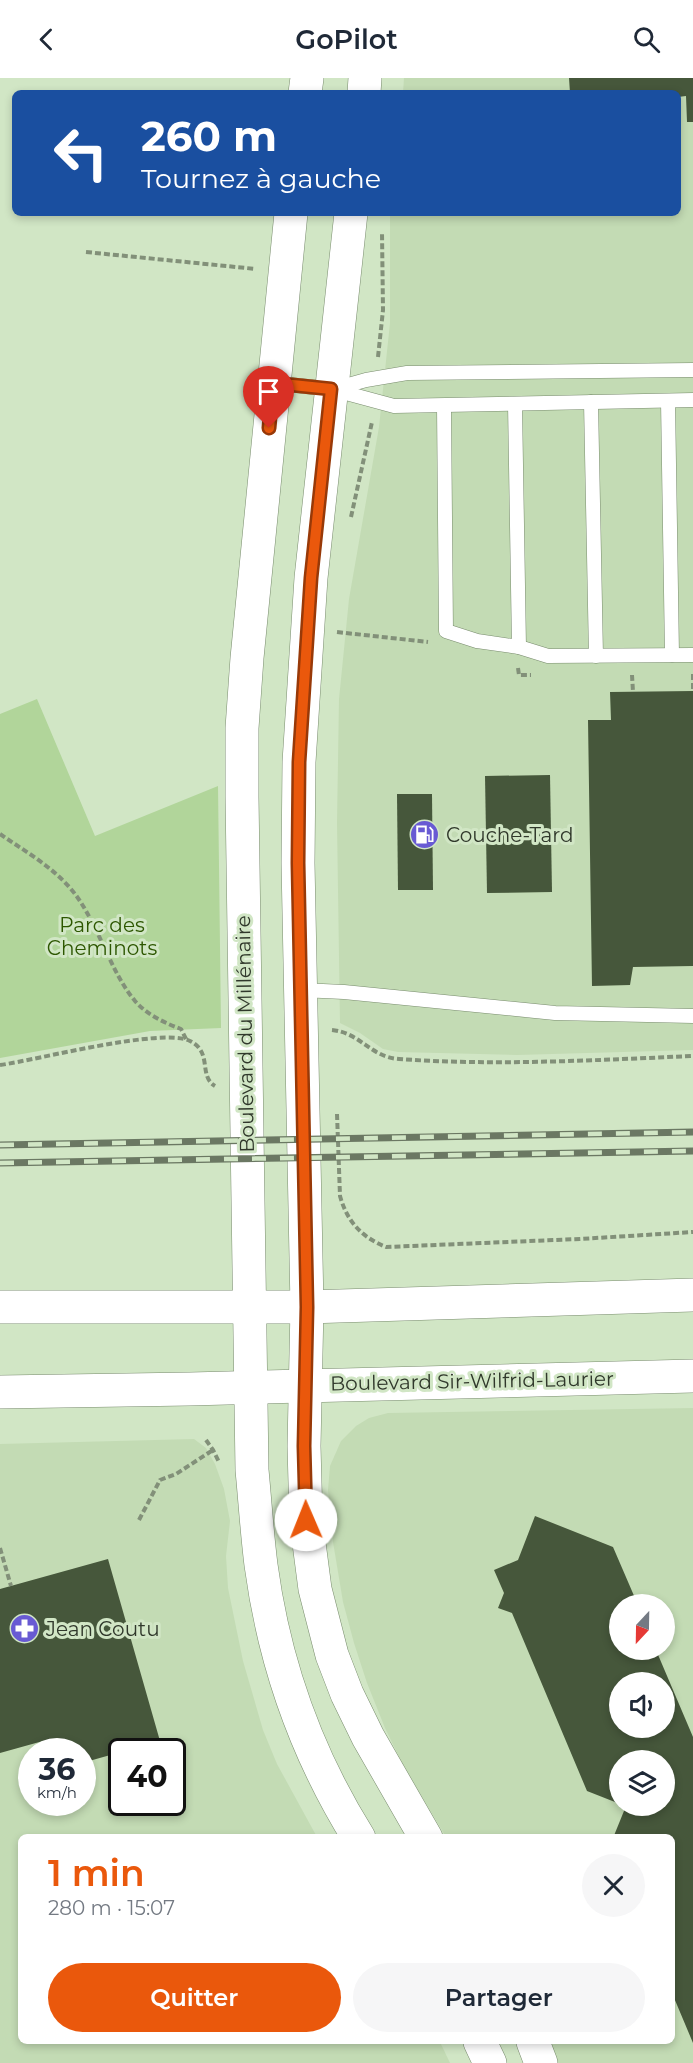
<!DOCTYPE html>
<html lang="fr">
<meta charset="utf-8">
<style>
:root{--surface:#fff;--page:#f6f6f7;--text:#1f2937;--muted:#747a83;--accent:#ea580c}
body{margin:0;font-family:Montserrat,sans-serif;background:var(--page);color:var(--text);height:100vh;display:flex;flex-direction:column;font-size:22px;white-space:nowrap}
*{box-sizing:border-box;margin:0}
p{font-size:20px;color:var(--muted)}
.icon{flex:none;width:33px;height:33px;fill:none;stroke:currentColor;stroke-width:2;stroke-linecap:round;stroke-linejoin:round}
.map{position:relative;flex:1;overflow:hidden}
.drawer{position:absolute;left:18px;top:1756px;width:657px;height:210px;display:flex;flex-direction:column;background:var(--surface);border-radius:9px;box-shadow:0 3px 9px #0003}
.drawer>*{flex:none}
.hud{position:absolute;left:12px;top:12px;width:669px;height:126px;border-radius:9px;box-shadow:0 3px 9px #0003;background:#1a4fa0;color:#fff;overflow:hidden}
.needle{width:39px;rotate:202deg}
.controls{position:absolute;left:609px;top:1516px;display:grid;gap:12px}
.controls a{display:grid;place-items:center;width:66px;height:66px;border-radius:50%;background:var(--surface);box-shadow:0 3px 9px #0003;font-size:30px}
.speed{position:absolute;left:18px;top:1660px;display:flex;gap:12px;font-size:30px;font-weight:700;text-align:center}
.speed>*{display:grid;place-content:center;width:78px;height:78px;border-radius:50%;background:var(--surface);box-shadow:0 3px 9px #0003;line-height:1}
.speed small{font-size:15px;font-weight:400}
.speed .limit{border:3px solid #111;border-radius:9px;background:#fff;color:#111}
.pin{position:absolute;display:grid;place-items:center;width:51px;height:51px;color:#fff;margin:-62px -26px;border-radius:50% 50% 50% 0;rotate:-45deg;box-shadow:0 0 6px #0007}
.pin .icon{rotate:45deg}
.me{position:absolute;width:66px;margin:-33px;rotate:359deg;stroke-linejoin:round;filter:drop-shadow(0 0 4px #0008)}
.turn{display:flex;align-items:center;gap:21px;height:126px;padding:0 30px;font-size:27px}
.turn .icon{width:78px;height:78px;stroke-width:2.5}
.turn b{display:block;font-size:42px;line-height:51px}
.round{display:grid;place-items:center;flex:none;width:63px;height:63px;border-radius:32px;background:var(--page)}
.summary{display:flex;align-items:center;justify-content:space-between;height:102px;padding:0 30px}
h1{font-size:36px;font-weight:600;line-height:45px;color:var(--accent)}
.primary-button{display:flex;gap:12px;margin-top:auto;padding:12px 30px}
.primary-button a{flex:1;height:69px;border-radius:36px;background:var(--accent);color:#fff;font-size:24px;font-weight:600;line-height:69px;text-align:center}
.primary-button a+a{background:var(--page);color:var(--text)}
header{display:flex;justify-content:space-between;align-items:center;height:78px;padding:0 30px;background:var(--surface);font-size:27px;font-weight:600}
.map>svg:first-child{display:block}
.built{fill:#c3dbb4;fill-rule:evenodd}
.green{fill:#b1d59a}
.building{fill:#46573b;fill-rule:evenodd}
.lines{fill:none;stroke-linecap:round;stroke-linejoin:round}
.lane-casing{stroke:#798c6e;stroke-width:15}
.secondary-casing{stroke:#798c6e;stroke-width:34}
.primary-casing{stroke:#798c6e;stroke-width:34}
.path{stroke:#829079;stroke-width:4;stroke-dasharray:6 3;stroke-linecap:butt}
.lane{stroke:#fff;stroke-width:14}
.secondary{stroke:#fff;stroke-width:33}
.primary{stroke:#fff;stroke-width:33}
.rail-casing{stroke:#6b7863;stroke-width:7}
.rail{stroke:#d1e6c5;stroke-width:4.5;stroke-dasharray:14;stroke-linecap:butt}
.route-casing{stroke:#983908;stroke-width:15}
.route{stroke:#ea580c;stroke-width:10}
.labels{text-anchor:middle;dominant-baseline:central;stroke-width:6;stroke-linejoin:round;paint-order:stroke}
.poi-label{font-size:20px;fill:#30382b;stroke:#d1e6c5;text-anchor:start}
.park-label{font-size:20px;fill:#2d5700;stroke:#d1e6c5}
.street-label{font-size:20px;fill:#30382b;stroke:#d1e6c5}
</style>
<header><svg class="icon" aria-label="back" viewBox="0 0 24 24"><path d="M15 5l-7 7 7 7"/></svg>GoPilot<svg class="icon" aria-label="search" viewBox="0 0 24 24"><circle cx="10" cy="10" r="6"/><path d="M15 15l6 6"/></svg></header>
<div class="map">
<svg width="693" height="1985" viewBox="0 0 693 1985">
<rect width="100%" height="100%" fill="#d1e6c5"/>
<g class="built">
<polygon points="404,0 693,0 693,972 517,977 398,974 383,971 360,955 340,945 337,745 339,621 349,521 379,349 390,245 390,135 678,135 678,15 403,15"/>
<path d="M693,1330V1985H558L550,1964H672V1760L446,1759L403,1687L385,1650L367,1605L354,1565L343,1524L333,1464L328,1412L330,1388L341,1363L356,1348L369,1340L388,1335ZM620,1527H664V1572H620ZM620,1605H664V1650H620ZM620,1683H664V1728H620Z"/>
<path d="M194,1361L206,1370L215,1386L224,1411L230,1443L226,1478L228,1510L243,1583L263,1652L277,1686L317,1759L21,1760V1964H440L450,1985H0V1366ZM32,1674H82V1725H32ZM122,1674H172V1725H122Z"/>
</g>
<polygon class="green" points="37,621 95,758 218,708 221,950 150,953 0,980 0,636"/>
<g class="building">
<polygon points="569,0 693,0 693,44 687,44 686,18 678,19 678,15 570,15"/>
<polygon points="693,613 693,888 633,889 630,907 592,908 588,642 611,642 610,614"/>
<polygon points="550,697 552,814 487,815 485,698"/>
<polygon points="397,716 432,716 433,812 398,812"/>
<path d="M535,1438L613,1469L638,1527H620V1572H656L693,1659V1965L672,1915V1760H613L626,1728H664V1683H620V1726L587,1713L512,1535L498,1530L504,1515L494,1492L518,1482ZM620,1605H664V1650H620Z"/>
<polygon points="108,1481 160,1663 82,1685 82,1674 46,1674 43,1663 0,1675 0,1511"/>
</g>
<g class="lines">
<defs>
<g id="lane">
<polyline points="273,305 331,311 394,328 693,322"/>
<polyline points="334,311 366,302 407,295 693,292"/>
<polyline points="668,323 672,577"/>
<polyline points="591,324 596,578"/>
<polyline points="515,326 519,569"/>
<polyline points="444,328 446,553 477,563 519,569 548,578 693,577"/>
<polyline points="301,912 344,914 555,935 693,938"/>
</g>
<g id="secondary">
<polyline points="305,15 307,0"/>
<polyline points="364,15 365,0"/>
<path d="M291,135L247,580L242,650V719L252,1392C255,1423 257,1455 261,1487C274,1584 307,1677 359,1760"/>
<polyline points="351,135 311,500 299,684 298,785 307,1229 304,1368 306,1442 315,1511 332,1577 347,1616 368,1659 426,1760"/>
<polyline points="480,1964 490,1985"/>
<polyline points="533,1964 541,1985"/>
</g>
<g id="primary">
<polyline points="0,1229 307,1229 693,1217"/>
<polyline points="0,1314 190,1311 693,1298"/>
</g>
</defs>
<use href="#lane" class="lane-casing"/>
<use href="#secondary" class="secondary-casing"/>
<use href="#primary" class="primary-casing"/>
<g class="path">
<polyline points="86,174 256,191"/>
<polyline points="378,279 383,232 382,155"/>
<polyline points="351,439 372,344"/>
<polyline points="337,554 428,564"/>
<polyline points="518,590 519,597 531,597"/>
<polyline points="693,596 693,613"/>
<polyline points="632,597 633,614"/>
<path d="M0,756C26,774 55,790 75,816C99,848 110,893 135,923C147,937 165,945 181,951L186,961"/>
<path d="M332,952C361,955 370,979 399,981C495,988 597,982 693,978"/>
<path d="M0,987C37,982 162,949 190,963C213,974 198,998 215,1008"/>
<path d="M337,1036L340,1118C347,1143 361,1159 386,1169L580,1161L693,1154"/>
<polyline points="206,1362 213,1372 219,1384"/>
<polyline points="139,1442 160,1402 176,1396 213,1372"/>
<polyline points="0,1470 11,1508"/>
</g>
<use href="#lane" class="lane"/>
<use href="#secondary" class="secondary"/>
<use href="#primary" class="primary"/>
<defs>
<g id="rail">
<polyline points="0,1067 693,1054"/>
<polyline points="0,1085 693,1073"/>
</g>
</defs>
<use href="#rail" class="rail-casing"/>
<use href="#rail" class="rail"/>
</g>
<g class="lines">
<defs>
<polyline id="route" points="269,350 273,305 331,311 311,500 299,684 298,785 307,1229 304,1368 306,1442"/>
</defs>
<use href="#route" class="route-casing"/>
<use href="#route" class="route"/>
</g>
<defs>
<symbol id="fuel-disc" viewBox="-11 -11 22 22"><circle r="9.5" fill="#685ad3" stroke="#d1e6c5"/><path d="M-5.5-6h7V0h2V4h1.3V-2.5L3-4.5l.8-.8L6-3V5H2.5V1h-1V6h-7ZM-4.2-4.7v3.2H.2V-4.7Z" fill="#fff"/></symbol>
<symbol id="pharmacy-disc" viewBox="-11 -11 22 22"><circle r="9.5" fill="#685ad3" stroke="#d1e6c5"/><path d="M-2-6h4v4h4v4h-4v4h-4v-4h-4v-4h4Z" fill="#fff"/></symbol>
</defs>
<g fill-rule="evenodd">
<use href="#fuel-disc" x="408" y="740" width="33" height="33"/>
<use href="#pharmacy-disc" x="8" y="1534" width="33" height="33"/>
</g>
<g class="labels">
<g class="poi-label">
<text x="446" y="757">Couche-Tard</text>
<text x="46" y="1551">Jean Coutu</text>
</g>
<g class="park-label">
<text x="102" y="847">Parc des<tspan x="102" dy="23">Cheminots</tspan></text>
</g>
<g class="street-label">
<text transform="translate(245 956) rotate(-91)">Boulevard du Millénaire</text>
<text transform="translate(472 1303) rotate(-1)">Boulevard Sir-Wilfrid-Laurier</text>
</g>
</g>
</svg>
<div class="controls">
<a><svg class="needle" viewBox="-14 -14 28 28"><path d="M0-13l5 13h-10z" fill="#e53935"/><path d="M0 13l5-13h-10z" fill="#747a83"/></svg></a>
<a><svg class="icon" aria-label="sound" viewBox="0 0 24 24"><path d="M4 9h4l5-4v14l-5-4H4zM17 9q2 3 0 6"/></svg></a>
<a><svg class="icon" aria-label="layers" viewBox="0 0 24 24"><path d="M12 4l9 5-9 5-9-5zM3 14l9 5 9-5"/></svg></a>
</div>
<div class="speed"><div>36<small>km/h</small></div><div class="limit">40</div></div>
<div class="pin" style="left:269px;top:350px;background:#d93025"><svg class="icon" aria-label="arrive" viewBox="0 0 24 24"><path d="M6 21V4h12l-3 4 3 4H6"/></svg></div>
<svg class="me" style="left:306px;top:1442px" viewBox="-20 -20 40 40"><circle r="19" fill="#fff"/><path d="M0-13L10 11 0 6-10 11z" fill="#ea580c"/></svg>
<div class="hud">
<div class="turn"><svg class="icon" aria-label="left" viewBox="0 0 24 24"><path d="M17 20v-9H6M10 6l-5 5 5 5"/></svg><div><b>260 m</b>Tournez à gauche</div></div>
</div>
<section class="drawer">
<div class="summary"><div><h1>1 min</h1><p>280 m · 15:07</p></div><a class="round"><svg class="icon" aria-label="close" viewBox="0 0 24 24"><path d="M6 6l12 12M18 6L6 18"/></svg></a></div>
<div class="primary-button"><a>Quitter</a><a>Partager</a></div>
</section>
</div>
